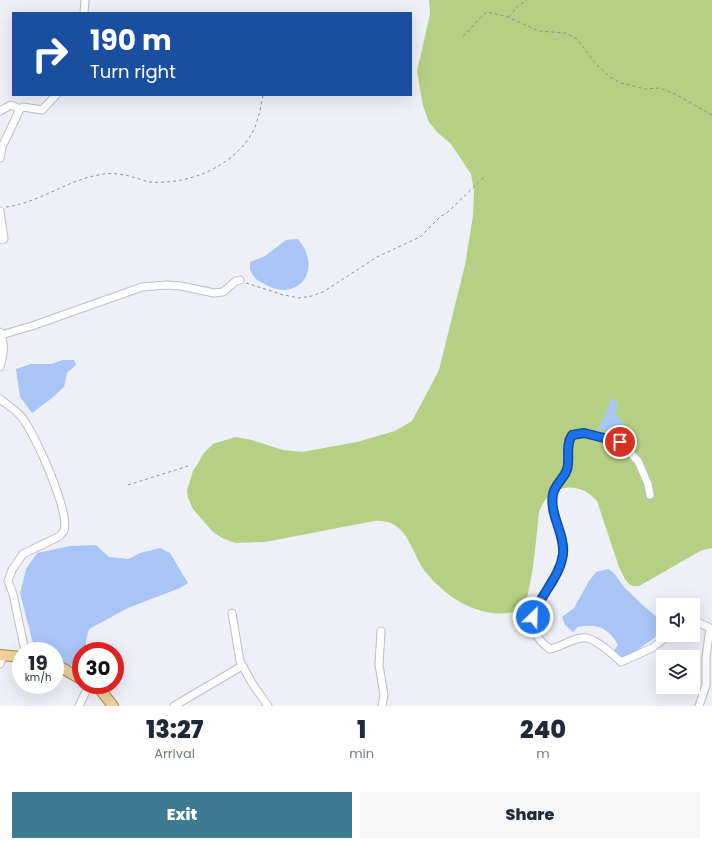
<!DOCTYPE html>
<style>
:root{--surface:#fff;--page:#f6f6f7;--text:#1f2937;--muted:#747a83;--accent:#3e7a92}
body{margin:0;font-family:Poppins,sans-serif;background:var(--page);color:var(--text);height:100vh;display:flex;flex-direction:column;font-size:15px;white-space:nowrap}
*{box-sizing:border-box;margin:0}
p{font-size:13px;color:var(--muted)}
.icon{flex:none;width:22px;height:22px;fill:none;stroke:currentColor;stroke-width:2;stroke-linecap:round;stroke-linejoin:round}
.map{position:relative;height:706px;overflow:hidden}
.sheet{display:flex;flex-direction:column;background:var(--surface);flex:1}
.sheet>*{flex:none}
.top-card{position:absolute;left:12px;top:12px;width:400px;height:84px;border-radius:0px;box-shadow:0 4px 16px #0002;background:#1a4fa0;color:#fff;overflow:hidden}
.controls{position:absolute;left:656px;top:598px;display:grid;gap:8px}
.controls a{display:grid;place-items:center;width:44px;height:44px;border-radius:0px;background:var(--surface);box-shadow:0 4px 16px #0002;font-size:20px}
.speed{position:absolute;left:12px;top:642px;display:flex;gap:8px;font-size:20px;font-weight:700;text-align:center}
.speed>*{display:grid;place-content:center;width:52px;height:52px;border-radius:50%;background:var(--surface);box-shadow:0 4px 16px #0002;line-height:1}
.speed small{font-size:10px;font-weight:400}
.speed .limit{border:6px solid #d22;background:#fff;color:#111}
.pin{position:absolute;display:grid;place-items:center;width:34px;height:34px;color:#fff;margin:-17px;border:2px solid #fff;border-radius:50%;box-shadow:0 1px 4px #0007}
.me{position:absolute;width:44px;margin:-22px;rotate:24deg;stroke-linejoin:round;filter:drop-shadow(0 0 3px #0008)}
.turn{display:flex;align-items:center;gap:14px;height:84px;padding:0 12px;font-size:18px}
.turn .icon{width:52px;height:52px;stroke-width:2.5}
.turn b{display:block;font-size:28px;line-height:34px}
.eta{display:flex;justify-content:space-evenly;align-items:center;height:68px;text-align:center}
.eta b{font-size:24px;font-weight:800;line-height:28px}
.primary-button{display:flex;gap:8px;margin-top:auto;padding:8px 12px}
.primary-button a{flex:1;height:46px;border-radius:0px;background:var(--accent);color:#fff;font-size:16px;font-weight:800;line-height:46px;text-align:center}
.primary-button a+a{background:var(--page);color:var(--text)}
.map>svg:first-child{display:block}
.green{fill:#b5cf84}
.water{fill:#a9c5f5}
.lines{fill:none;stroke-linecap:round;stroke-linejoin:round}
.street-casing{stroke:#bdbdc5;stroke-width:9}
.primary-casing{stroke:#a5864d;stroke-width:12}
.path{stroke:#8e8e93;stroke-width:1;stroke-dasharray:3 3;stroke-linecap:butt}
.street{stroke:#fff;stroke-width:7}
.primary{stroke:#eed29d;stroke-width:10}
.route-casing{stroke:#114b97;stroke-width:10}
.route{stroke:#1a73e8;stroke-width:7}
</style>
<div class="map">
<svg width="712" height="706" viewBox="0 0 712 706">
<rect width="100%" height="100%" fill="#efeff7"/>
<path class="green" d="M429,0H712V548L702,550L639,586H633L629,584L625,579L619,567L597,501C578,479 548,485 539,512C536,538 534,572 527,597C525,601 521,608 516,611C509,614 499,614 492,613C468,610 444,594 428,575C410,555 410,518 374,521L265,542L235,543L222,538L212,531L193,509L188,498L187,490L193,471L204,453L213,444L235,437L252,440L283,450L302,452L357,442L395,431L412,421L427,393L439,370L465,265L473,216L474,190L471,174L451,144L437,132L429,122L423,106L417,71L430,14Z"/>
<g class="water">
<path d="M298,239C323,268 300,303 266,285C263,283 260,282 257,280C254,277 252,273 250,270V262L265,256L286,240Z"/>
<polygon points="63,360 74,360 76,365 67,373 64,387 52,398 32,413 20,397 16,369 31,364 51,364"/>
<path d="M611,397L613,402L618,400C618,406 615,410 615,415C623,419 627,428 624,437L598,428C604,418 609,409 611,397Z"/>
<polygon points="96,545 109,557 129,559 140,553 160,548 170,553 188,583 180,588 128,608 89,629 86,640 86,649 84,651 81,651 81,654 69,667 55,660 55,651 35,651 20,593 26,569 37,553 70,546"/>
<path d="M608,569C618,574 619,583 627,590C638,601 650,612 663,622V632L633,653L619,658L613,652L618,645C609,628 597,623 578,627L573,632L565,625L562,617L574,608L589,581L596,572Z"/>
</g>
<g class="lines">
<defs>
<g id="street">
<polyline points="84,13 85,0"/>
<polyline points="0,111 11,105 20,109 23,107 42,110 56,95"/>
<polyline points="0,158 2,147 20,109"/>
<polyline points="0,211 4,239 0,240"/>
<polyline points="1,335 32,326 142,287 166,285 181,286 214,293 223,292 236,281 240,280"/>
<path d="M0,367C4,352 5,346 0,332"/>
<path d="M0,399C7,405 18,411 23,419C36,436 70,512 64,531C63,532 60,535 60,536L23,554L12,570L8,581L13,594L25,651"/>
<path d="M650,495L648,484L638,461L620,442L584,433L572,435C565,444 569,454 568,465C567,476 555,483 553,495C550,516 566,534 563,555C562,562 559,571 555,578C550,588 541,596 537,606C529,624 535,639 550,649C561,647 571,639 582,638C594,636 613,655 621,662L652,648L669,635"/>
<polyline points="232,613 240,661 252,683 268,706"/>
<polyline points="693,620 710,628 706,657 706,685 699,706"/>
<polyline points="381,631 379,665 384,695 382,706"/>
<polyline points="0,664 3,656"/>
<polyline points="79,706 89,685"/>
<polyline points="174,706 242,666"/>
</g>
<g id="primary">
<polyline points="0,655 21,657"/>
<polyline points="55,664 81,679"/>
<polyline points="92,685 99,688 113,706"/>
</g>
</defs>
<use href="#street" class="street-casing"/>
<use href="#primary" class="primary-casing"/>
<g class="path">
<polyline points="509,17 518,6 527,0"/>
<path d="M463,36C472,29 477,19 487,12L508,17L539,31L565,33L577,39L596,64L611,78L621,83L645,89L660,88L675,94L712,115"/>
<path d="M6,207C38,203 66,181 98,175C111,172 123,174 136,178C141,179 146,182 151,182C190,185 238,165 255,127C259,117 261,106 263,95"/>
<polyline points="246,283 284,295 299,298 312,296 323,292 377,257 420,237 440,217 448,212 484,177"/>
<polyline points="128,485 188,466"/>
</g>
<use href="#street" class="street"/>
<use href="#primary" class="primary"/>
</g>
<g class="lines">
<defs>
<path id="route" d="M533,617C540,594 560,578 563,554C565,533 549,515 553,494C555,483 568,476 568,464C569,454 566,444 572,435L584,433L620,442"/>
</defs>
<use href="#route" class="route-casing"/>
<use href="#route" class="route"/>
</g>
</svg>
<div class="controls">
<a><svg class="icon" aria-label="sound" viewBox="0 0 24 24"><path d="M4 9h4l5-4v14l-5-4H4zM17 9q2 3 0 6"/></svg></a>
<a><svg class="icon" aria-label="layers" viewBox="0 0 24 24"><path d="M12 4l9 5-9 5-9-5zM3 14l9 5 9-5"/></svg></a>
</div>
<div class="speed"><div>19<small>km/h</small></div><div class="limit">30</div></div>
<div class="pin" style="left:620px;top:442px;background:#d93025"><svg class="icon" aria-label="arrive" viewBox="0 0 24 24"><path d="M6 21V4h12l-3 4 3 4H6"/></svg></div>
<svg class="me" style="left:533px;top:617px" viewBox="-20 -20 40 40"><circle r="17" fill="#1a73e8" stroke="#fff" stroke-width="3"/><path d="M0-11L8 9 0 5-8 9z" fill="#fff"/></svg>
<div class="top-card">
<div class="turn"><svg class="icon" aria-label="right" viewBox="0 0 24 24"><path d="M7 20v-9h11M14 6l5 5-5 5"/></svg><div><b>190 m</b>Turn right</div></div>
</div>
</div>
<section class="sheet">
<div class="eta">
<div><b>13:27</b><p>Arrival</p></div>
<div><b>1</b><p>min</p></div>
<div><b>240</b><p>m</p></div>
</div>
<div class="primary-button"><a>Exit</a><a>Share</a></div>
</section>
